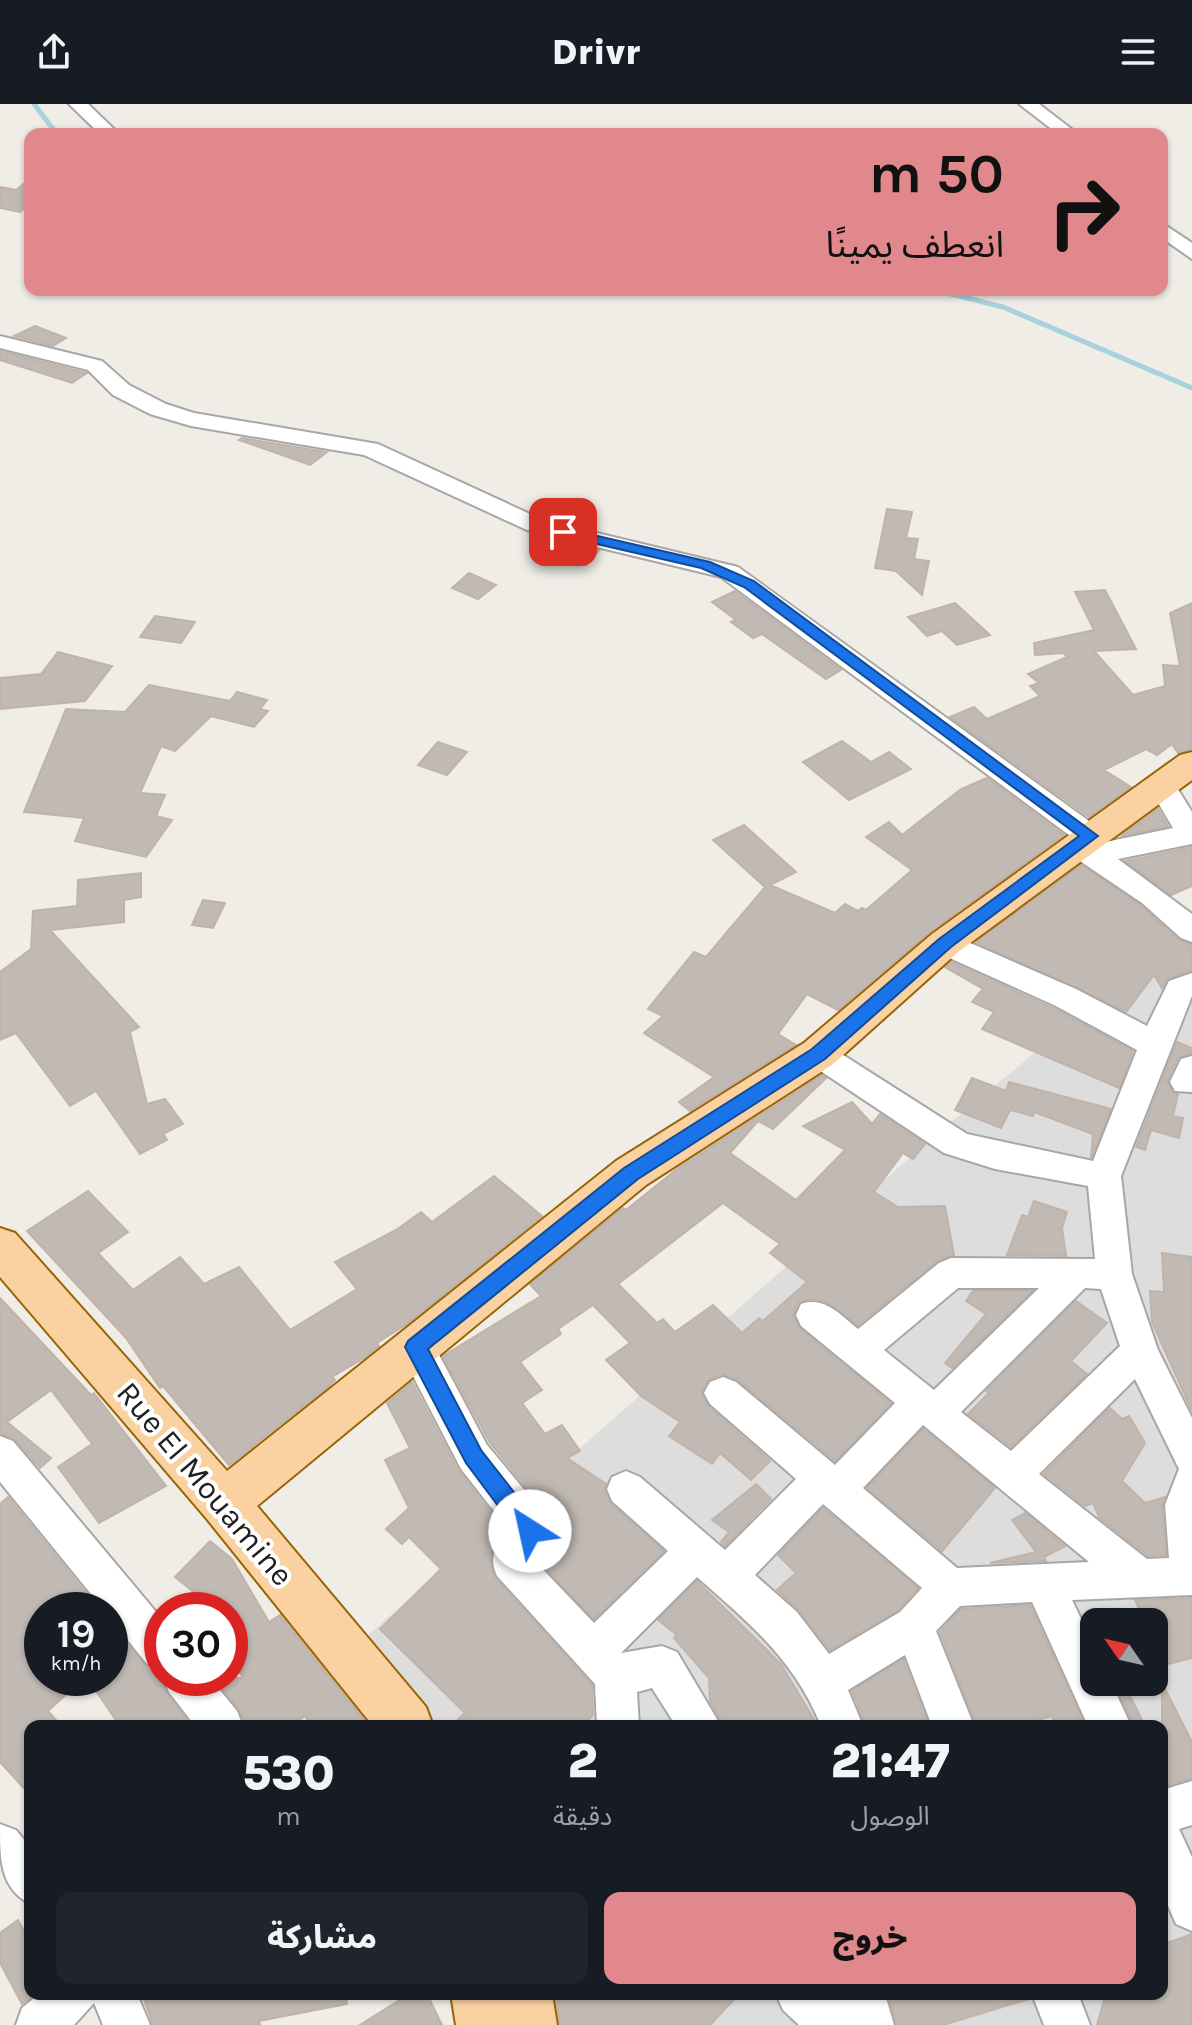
<!DOCTYPE html>
<html lang="ar">
<meta charset="utf-8">
<style>
:root{--surface:#171b24;--page:#20242c;--text:#f1f3f6;--muted:#9ea1a6;--accent:#e0888b}
body{margin:0;font-family:Karla,"Noto Sans Arabic",sans-serif;background:var(--page);color:var(--text);direction:rtl;height:100vh;display:flex;flex-direction:column;font-size:30px;white-space:nowrap}
*{box-sizing:border-box;margin:0}
p{font-size:26px;color:var(--muted)}
.icon{flex:none;width:44px;height:44px;fill:none;stroke:currentColor;stroke-width:2;stroke-linecap:round;stroke-linejoin:round}
.map{position:relative;flex:1;overflow:hidden;direction:ltr}
.side{position:absolute;left:24px;top:1616px;width:1144px;height:280px;display:flex;flex-direction:column;background:var(--surface);border-radius:16px;box-shadow:0 2px 6px #0004;direction:rtl}
.side>*{flex:none}
.top-card{position:absolute;left:24px;top:24px;width:1144px;height:168px;border-radius:16px;box-shadow:0 2px 6px #0004;direction:rtl;background:#e0888b;color:#111;overflow:hidden}
.needle{width:52px;rotate:304deg}
.tools{position:absolute;left:1080px;top:1504px;display:grid;gap:16px}
.tools a{display:grid;place-items:center;width:88px;height:88px;border-radius:16px;background:var(--surface);box-shadow:0 2px 6px #0004;font-size:40px}
.speed{position:absolute;left:24px;top:1488px;display:flex;gap:16px;font-size:40px;font-weight:700;text-align:center}
.speed>*{display:grid;place-content:center;width:104px;height:104px;border-radius:50%;background:var(--surface);box-shadow:0 2px 6px #0004;line-height:1}
.speed small{font-size:20px;font-weight:400}
.speed .limit{border:12px solid #d22;background:#fff;color:#111}
.pin{position:absolute;display:grid;place-items:center;width:68px;height:68px;color:#fff;margin:-34px;border-radius:16px;box-shadow:0 4px 12px #0006}
.me{position:absolute;width:88px;margin:-44px;rotate:325deg;stroke-linejoin:round;filter:drop-shadow(0 0 6px #0008)}
.turn{display:flex;align-items:center;gap:28px;height:168px;padding:0 32px;font-size:36px}
.turn .icon{width:104px;height:104px;stroke-width:2.5}
.turn b{display:block;font-size:56px;line-height:68px}
.eta{display:flex;justify-content:space-evenly;align-items:center;height:136px;text-align:center}
.eta b{font-size:48px;font-weight:800;line-height:56px}
.button{display:flex;gap:16px;margin-top:auto;padding:16px 32px}
.button a{flex:1;height:92px;border-radius:16px;background:var(--accent);color:#111;font-size:32px;font-weight:800;line-height:92px;text-align:center}
.button a+a{background:var(--page);color:var(--text)}
header{display:flex;justify-content:space-between;align-items:center;height:104px;padding:0 32px;background:var(--surface);font-size:36px;font-weight:800}
.map>svg:first-child{display:block}
.residential{fill:#dedddd;fill-rule:evenodd}
.lines{fill:none;stroke-linecap:round;stroke-linejoin:round}
.stream{stroke:#a8d2dd;stroke-width:5}
.building{fill:#c1b9b3;stroke:#c2b3a9;stroke-width:2;fill-rule:evenodd}
.minor-casing{stroke:#a7a7a7;stroke-width:4}
.major-casing{stroke:#986404;stroke-width:4}
.minor{fill:#fff;fill-rule:evenodd}
.major{fill:#fad2a2;fill-rule:evenodd}
.route{fill:#1a73e8;stroke:#114b97;stroke-width:2}
.labels{text-anchor:middle;dominant-baseline:central;stroke-width:8;stroke-linejoin:round;paint-order:stroke}
.near-street-label{font-size:32px;fill:#202020;stroke:#fff}
</style>
<header><svg class="icon" aria-label="menu" viewBox="0 0 24 24"><path d="M4 6h16M4 12h16M4 18h16"/></svg>Drivr<svg class="icon" aria-label="share" viewBox="0 0 24 24"><path d="M12 15V3M7 8l5-5 5 5M5 13v7h14v-7"/></svg></header>
<div class="map">
<svg width="1192" height="1921" viewBox="0 0 1192 1921">
<rect width="100%" height="100%" fill="#f0ede7"/>
<path class="residential" d="M1192,819V1921H558L553,1890H1162V1622H418L359,1539L940,1027ZM1094,1518H1154V1578H1094Z"/>
<g class="lines">
<g class="stream">
<polyline points="34,0 57,30"/>
<polyline points="935,186 1003,203 1192,284"/>
</g>
</g>
<g class="building">
<polygon points="30,75 30,100 20,108 0,104 0,83 16,86"/>
<polygon points="35,222 66,234 53,242 14,232"/>
<polygon points="0,247 86,269 87,269 72,279 0,256"/>
<polygon points="242,334 327,348 310,361 239,336"/>
<polygon points="887,405 912,408 906,434 918,435 914,455 929,457 922,491 896,467 875,464"/>
<polygon points="572,440 599,446 586,461 560,453"/>
<polygon points="469,469 496,481 478,495 452,484"/>
<polygon points="1105,486 1136,545 1094,547 1133,591 1165,582 1163,561 1180,562 1170,509 1192,499 1192,645 1178,649 1172,640 1157,651 1146,645 1104,666 1131,683 1089,713 950,613 974,603 987,615 1040,592 1030,582 1039,579 1028,570 1067,553 1064,549 1035,551 1034,539 1094,526 1075,488"/>
<polygon points="735,487 841,566 826,575 762,530 753,534 731,518 736,516 712,498"/>
<polygon points="955,499 990,531 957,541 942,527 927,532 908,513"/>
<polygon points="155,512 195,518 181,539 140,533"/>
<polygon points="58,548 112,562 85,597 0,605 0,574 41,570"/>
<polygon points="149,581 230,597 237,588 267,596 260,605 268,607 254,623 211,612 175,647 161,642 140,689 165,691 156,712 172,716 146,753 75,737 84,714 24,708 66,605 125,608"/>
<polygon points="842,637 871,658 889,648 911,665 849,696 803,658"/>
<polygon points="438,638 467,648 447,671 418,661"/>
<polygon points="987,674 1064,731 930,828 838,906 807,890 778,930 796,941 690,1007 679,998 714,973 644,929 663,912 648,905 694,848 706,853 765,783 713,736 744,721 796,768 770,781 835,809 845,800 858,807 862,804 866,806 912,766 866,733 889,718 902,731 961,685"/>
<polygon points="1158,705 1168,722 1121,732"/>
<polygon points="1192,743 1192,782 1171,791 1125,757"/>
<polygon points="1081,761 1140,801 1179,836 1192,841 1192,866 1168,874 1162,884 1154,871 1126,908 976,838"/>
<polygon points="141,769 141,793 124,796 124,818 50,826 139,923 130,928 147,1000 165,995 183,1020 163,1030 167,1036 140,1050 96,987 70,1002 16,929 0,936 0,868 31,845 33,807 77,802 78,776"/>
<polygon points="203,796 225,799 213,824 192,821"/>
<polygon points="951,858 1053,904 1133,947 1119,984 982,925 994,908 972,898 983,885 945,863"/>
<polygon points="1177,938 1192,944 1192,949 1178,954 1167,977 1172,988 1178,990 1173,1012 1183,1014 1179,1034 1151,1026 1145,1046 1136,1043"/>
<path d="M822,971L826,974L773,1025L758,1017L730,1049L796,1096L845,1046L803,1022L852,998L872,1020L880,1010L925,1040L913,1055L903,1049L874,1088L898,1103L945,1102L954,1151L937,1157L858,1221L826,1198L810,1195L798,1199L793,1212L799,1224L891,1299L835,1357L738,1276L722,1270L709,1275L701,1288L707,1301L770,1357L751,1376L720,1349L712,1360L669,1332L680,1318L641,1292L606,1256L630,1239L593,1201L558,1225L561,1230L520,1258L542,1286L522,1299L545,1330L562,1321L580,1347L567,1354L606,1380L604,1386L610,1399L664,1447L594,1515L537,1455L553,1429L545,1406L490,1339L443,1252L541,1192L530,1180L623,1104L626,1106L677,1065ZM723,1099L780,1140L770,1149L807,1178L763,1217L759,1214L742,1229L713,1201L675,1228L663,1215L657,1219L618,1180Z"/>
<polygon points="972,974 1006,987 1009,978 1111,1005 1091,1054 1093,1030 1034,1008 1033,1012 1010,1006 1001,1024 955,1006"/>
<polygon points="494,1072 542,1112 407,1220 377,1239 379,1242 364,1254 332,1273 335,1276 329,1282 229,1361 163,1282 160,1284 126,1234 27,1127 88,1087 128,1128 98,1149 133,1186 180,1153 204,1180 239,1163 290,1226 357,1185 335,1158 396,1126 421,1108 432,1118"/>
<polygon points="1034,1097 1067,1108 1062,1124 1066,1152 1007,1151 1022,1111 1028,1113"/>
<polygon points="1162,1149 1192,1153 1192,1307 1152,1218 1150,1187 1164,1188"/>
<polygon points="973,1187 1032,1187 952,1264 945,1259 986,1210 966,1197"/>
<polygon points="0,1194 91,1291 94,1289 166,1382 99,1419 58,1363 92,1340 51,1286 7,1318 51,1354 40,1364 15,1335 0,1329"/>
<polygon points="1076,1197 1107,1219 1071,1257 1087,1270 1011,1343 968,1310 989,1289 986,1287"/>
<polygon points="412,1278 458,1366 504,1425 490,1452 494,1473 592,1581 593,1611 583,1622 451,1622 465,1609 380,1525 441,1465 409,1433 402,1440 386,1425 409,1404 385,1356 410,1344 387,1299"/>
<polygon points="1110,1304 1122,1315 1129,1312 1145,1339 1122,1377 1145,1399 1165,1393 1162,1401 1166,1451 1148,1452 1099,1413 1093,1399 1085,1402 1044,1370"/>
<polygon points="923,1325 995,1384 942,1447 867,1384"/>
<polygon points="756,1380 771,1395 725,1442 721,1438 729,1428 712,1416"/>
<polygon points="8,1393 100,1506 42,1506 42,1574 84,1574 48,1607 61,1622 30,1622 30,1691 0,1658 0,1400"/>
<polygon points="823,1404 918,1484 898,1506 830,1546 799,1506 777,1486 796,1469 778,1451"/>
<polygon points="1025,1409 1065,1442 1044,1453 1046,1457 990,1459 1036,1448 1012,1416"/>
<polygon points="210,1437 232,1455 269,1518 280,1511 369,1622 311,1622 305,1612 291,1622 246,1622 239,1605 214,1574 243,1574 233,1556 241,1551 230,1532 230,1506 216,1506 175,1473"/>
<polygon points="697,1477 781,1560 818,1622 724,1622 710,1597 709,1574 674,1534 677,1531 658,1516"/>
<polygon points="1192,1494 1192,1554 1164,1561 1154,1539 1154,1518 1145,1518 1135,1496"/>
<polygon points="1030,1501 1085,1622 1056,1622 1052,1612 1016,1622 977,1622 940,1528 961,1505"/>
<polygon points="110,1519 145,1562 160,1574 167,1590 191,1622 120,1622 87,1574 110,1574"/>
<polygon points="903,1555 929,1622 866,1622 852,1587"/>
<polygon points="1114,1578 1123,1578 1145,1622 1134,1622"/>
<polygon points="1162,1579 1192,1638 1192,1674 1162,1683"/>
<polygon points="18,1816 30,1838 30,1894 22,1900 0,1859 0,1829"/>
<polygon points="1192,1830 1192,1921 1097,1921 1106,1890 1162,1890 1162,1841"/>
<polygon points="142,1890 346,1890 347,1900 259,1917 260,1921 153,1921"/>
<polygon points="409,1890 427,1890 442,1921 360,1921"/>
<polygon points="555,1890 739,1890 710,1921 560,1921"/>
<polygon points="888,1890 1028,1890 1029,1895 943,1921 897,1921"/>
</g>
<g class="lines">
<defs>
<g id="minor">
<polygon points="69,0 88,0 119,30 100,30"/>
<polygon points="1019,0 1039,0 1078,30 1058,30"/>
<polygon points="1162,119 1192,139 1192,155 1162,134"/>
<polygon points="0,232 102,257 129,281 166,300 194,309 378,340 543,416 738,463 1100,725 1104,732 1096,740 1173,724 1147,680 1151,674 1171,674 1192,708 1192,740 1118,755 1192,810 1192,838 1181,834 1142,799 1068,749 1064,742 1073,734 721,473 527,426 364,351 191,322 150,310 113,291 88,266 0,244"/>
<path d="M945,828L1076,885L1147,922L1169,877L1192,869V892L1121,1072L1132,1170L1158,1246L1192,1314V1491L1072,1496L1094,1542V1578H1111L1131,1622H1088L1032,1498L960,1502L936,1527L974,1622H932L905,1551L848,1586L863,1622H821C795,1556 748,1518 697,1473L621,1549L662,1542L677,1548L721,1622H676L652,1584L637,1588L639,1622H597L595,1580L497,1472C488,1453 496,1441 508,1425L461,1365L398,1243L403,1232L416,1227L429,1232L487,1341L542,1407L550,1427L533,1455L594,1519L668,1447L612,1397L607,1385L612,1373L626,1367L640,1373L725,1446L796,1375L710,1300L704,1289L710,1278L723,1273L736,1278L835,1361L895,1299L801,1222L796,1211L801,1200C825,1192 840,1211 858,1225L939,1159L951,1154L1095,1155L1088,1082L995,1065L944,1049L807,958L802,950L807,942L818,938L829,942L967,1030L1093,1057L1137,946L1054,901L934,847L930,839L934,831ZM958,1184H1039L934,1286L884,1246ZM1085,1184L1101,1185L1120,1242L1011,1347L961,1308ZM1135,1275L1179,1365L1165,1401L1169,1454L1147,1455L1039,1370ZM923,1321L1089,1458L957,1464L863,1384ZM823,1400L922,1484L900,1508L829,1550L797,1508L755,1471Z"/>
<polygon points="1192,952 1192,988 1175,987 1170,978 1181,955"/>
<polygon points="0,1332 13,1337 162,1515 162,1566 147,1560 110,1514 110,1506 104,1506 0,1378"/>
<polygon points="163,1574 210,1574 237,1607 243,1622 195,1622 169,1588"/>
<polygon points="1192,1677 1192,1721 1179,1725 1192,1753 1192,1827 1176,1820 1162,1788 1162,1686"/>
<path d="M0,1720L16,1726L30,1743V1800C0,1784 0,1756 0,1720Z"/>
<polygon points="39,1890 137,1890 150,1921 103,1921 94,1899 74,1921 16,1921 22,1904"/>
<polygon points="776,1890 835,1890 840,1895 839,1890 885,1890 894,1921 799,1921 783,1906"/>
<polygon points="1032,1890 1078,1890 1090,1921 1044,1921"/>
</g>
<g id="major">
<polygon points="1192,648 1192,676 958,848 832,961 646,1081 257,1402 426,1603 433,1622 373,1622 207,1415 0,1173 0,1124 15,1129 227,1367 616,1057 804,939 932,830 1180,651"/>
<polygon points="451,1890 552,1890 557,1921 456,1921"/>
</g>
</defs>
<use href="#minor" class="minor-casing"/>
<use href="#major" class="major-casing"/>
<use href="#minor" class="minor"/>
<use href="#major" class="major"/>
</g>
<polygon class="route" points="563,424 710,458 754,477 1098,732 951,843 825,955 638,1075 428,1245 481,1346 538,1419 541,1427 538,1434 530,1437 522,1434 466,1359 405,1243 408,1237 624,1064 812,945 939,835 1079,732 744,483 701,464 558,431 556,428"/>
<g class="labels">
<g class="near-street-label">
<text transform="translate(205 1380) rotate(50)">Rue El Mouamine</text>
</g>
</g>
</svg>
<div class="tools">
<a><svg class="needle" viewBox="-14 -14 28 28"><path d="M0-13l5 13h-10z" fill="#e53935"/><path d="M0 13l5-13h-10z" fill="#9ea1a6"/></svg></a>
</div>
<div class="speed"><div>19<small>km/h</small></div><div class="limit">30</div></div>
<div class="pin" style="left:563px;top:428px;background:#d93025"><svg class="icon" aria-label="arrive" viewBox="0 0 24 24"><path d="M6 21V4h12l-3 4 3 4H6"/></svg></div>
<svg class="me" style="left:530px;top:1427px" viewBox="-20 -20 40 40"><circle r="19" fill="#fff"/><path d="M0-13L10 11 0 6-10 11z" fill="#1a73e8"/></svg>
<div class="top-card">
<div class="turn"><svg class="icon" aria-label="right" viewBox="0 0 24 24"><path d="M7 20v-9h11M14 6l5 5-5 5"/></svg><div><b>50 m</b>انعطف يمينًا</div></div>
</div>
<section class="side">
<div class="eta">
<div><b>21:47</b><p>الوصول</p></div>
<div><b>2</b><p>دقيقة</p></div>
<div><b>530</b><p>m</p></div>
</div>
<div class="button"><a>خروج</a><a>مشاركة</a></div>
</section>
</div>
